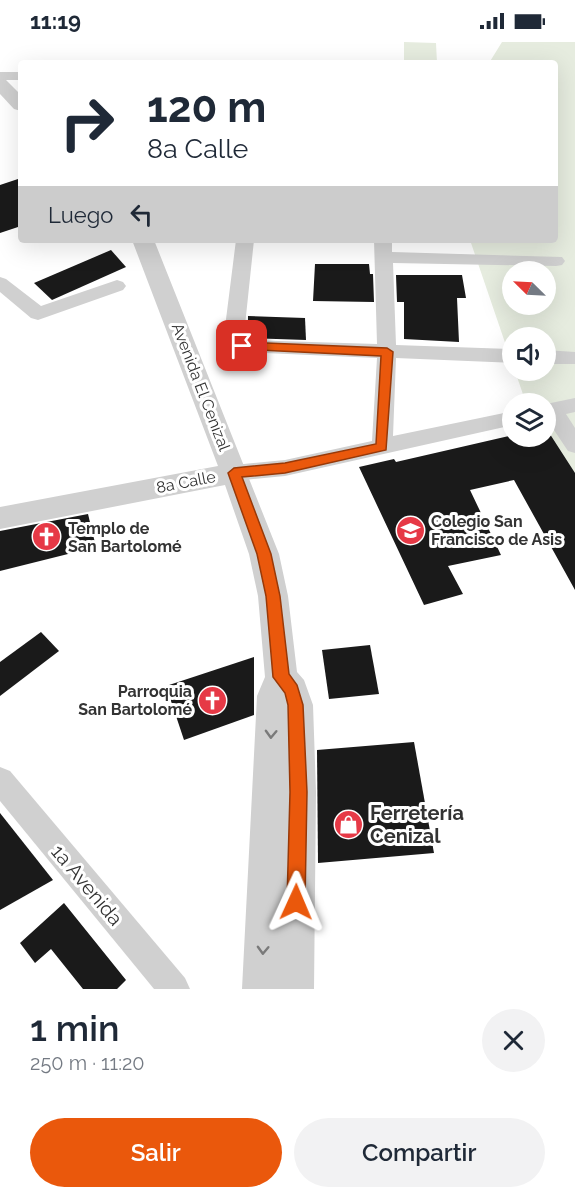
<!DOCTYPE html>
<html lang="es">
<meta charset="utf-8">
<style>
:root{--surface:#fff;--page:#f2f2f3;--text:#1f2937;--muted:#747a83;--accent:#ea580c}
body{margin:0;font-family:Raleway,sans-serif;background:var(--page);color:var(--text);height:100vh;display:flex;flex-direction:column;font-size:22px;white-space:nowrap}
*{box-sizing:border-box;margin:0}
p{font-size:20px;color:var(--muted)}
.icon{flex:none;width:33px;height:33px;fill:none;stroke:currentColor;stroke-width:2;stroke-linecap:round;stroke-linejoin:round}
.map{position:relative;height:947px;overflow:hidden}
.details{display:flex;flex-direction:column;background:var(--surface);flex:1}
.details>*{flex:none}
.guide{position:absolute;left:18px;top:18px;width:540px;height:183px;border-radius:6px;box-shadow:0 6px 24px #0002;background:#fff;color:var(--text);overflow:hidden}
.needle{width:39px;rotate:294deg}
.fabs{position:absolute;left:502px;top:219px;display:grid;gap:12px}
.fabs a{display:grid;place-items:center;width:54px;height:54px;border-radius:50%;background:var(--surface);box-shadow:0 6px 24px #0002;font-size:30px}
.pin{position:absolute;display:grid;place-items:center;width:51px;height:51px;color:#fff;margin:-26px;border-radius:12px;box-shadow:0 3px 9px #0006}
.me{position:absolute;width:66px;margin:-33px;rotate:1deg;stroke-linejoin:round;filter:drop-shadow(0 0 4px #0008)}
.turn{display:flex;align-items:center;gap:21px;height:126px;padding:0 30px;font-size:27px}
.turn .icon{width:78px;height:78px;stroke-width:2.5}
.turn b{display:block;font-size:42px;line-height:51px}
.then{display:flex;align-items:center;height:57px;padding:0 30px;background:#0003;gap:12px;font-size:22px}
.round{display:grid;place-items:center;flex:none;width:63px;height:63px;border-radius:32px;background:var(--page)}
.overview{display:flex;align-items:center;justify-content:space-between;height:102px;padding:0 30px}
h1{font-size:36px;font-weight:600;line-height:45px}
.button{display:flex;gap:12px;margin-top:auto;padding:12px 30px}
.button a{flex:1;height:69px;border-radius:36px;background:var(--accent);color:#fff;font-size:24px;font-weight:600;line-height:69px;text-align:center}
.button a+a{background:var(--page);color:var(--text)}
.status{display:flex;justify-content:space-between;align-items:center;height:42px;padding:0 30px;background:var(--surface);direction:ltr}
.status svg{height:16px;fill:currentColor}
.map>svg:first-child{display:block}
.green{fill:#e6ecdf;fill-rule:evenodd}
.building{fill:#1a1a1a}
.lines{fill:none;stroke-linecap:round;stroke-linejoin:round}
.minor{fill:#d0d0d0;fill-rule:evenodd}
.tertiary{fill:#d0d0d0;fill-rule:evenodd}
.oneway{stroke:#7a7a7a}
.route{fill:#ea580c;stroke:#983908;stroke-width:1.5}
.labels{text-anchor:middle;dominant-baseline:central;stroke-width:6;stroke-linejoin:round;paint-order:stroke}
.street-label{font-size:16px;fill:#333;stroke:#fff}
.poi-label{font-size:16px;font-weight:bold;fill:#333;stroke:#fff;text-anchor:start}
.near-poi-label{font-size:20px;font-weight:bold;fill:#333;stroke:#fff;text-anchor:start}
.near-street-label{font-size:20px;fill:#333;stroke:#fff}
</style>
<div class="status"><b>11:19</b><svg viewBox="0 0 49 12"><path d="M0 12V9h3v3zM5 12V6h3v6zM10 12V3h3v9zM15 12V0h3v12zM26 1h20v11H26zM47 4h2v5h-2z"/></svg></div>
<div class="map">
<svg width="575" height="947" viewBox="0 0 575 947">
<rect width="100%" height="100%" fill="#fff"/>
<g class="green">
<polygon points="404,0 436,1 437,21 404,21"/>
<path d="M502,0H575V504L546,394V362L526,361L515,329L546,328V296H513V324L470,198H555V21H489ZM513,230H546V262H513Z"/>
</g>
<g class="building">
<polygon points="21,136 21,184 0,191 0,143"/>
<polygon points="111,208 126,225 52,258 34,241"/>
<polygon points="315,222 369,222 370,232 373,232 374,260 313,259"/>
<polygon points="396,233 462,233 466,256 457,256 459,300 404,297 404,260 397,260"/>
<polygon points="248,274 305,276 306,298 248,296"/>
<polygon points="546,386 575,431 575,548 514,438 470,448 501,513 448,524 463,552 424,563 359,425 394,417 396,420 513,393 546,394"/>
<polygon points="88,472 96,505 0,529 0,489"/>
<polygon points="41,590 59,609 0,654 0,620"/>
<polygon points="370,603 379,652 329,657 322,608"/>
<polygon points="254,615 254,673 184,698 166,644"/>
<polygon points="414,700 434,811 318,821 317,708"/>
<polygon points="0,771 53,838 0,868"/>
<polygon points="64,861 126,938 117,947 83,947 51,907 35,921 20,901"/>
</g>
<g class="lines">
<g class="minor">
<rect x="0" y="30" width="21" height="8"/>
<polygon points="236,198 254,198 244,293 246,298 377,302 374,198 392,198 392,210 562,215 565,219 562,223 556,224 393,221 396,303 513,307 513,321 396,316 393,394 513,369 513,383 285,434 234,439 226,437 223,431 226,425 234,423 285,418 372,399 377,316 242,310 227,303 224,293"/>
<polygon points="0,235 6,237 41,264 117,238 123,240 126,244 123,248 38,278 31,276 0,250"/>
<polygon points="546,308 575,310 575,322 546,322"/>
<polygon points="575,356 575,370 566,372 575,386 575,411 568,409 546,376 546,362"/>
<polygon points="0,725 10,729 185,936 190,947 154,947 0,759"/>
</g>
<g class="tertiary">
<polygon points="0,37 6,38 21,53 21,69 14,67 0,52"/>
<polygon points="132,198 154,198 279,512 288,554 297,630 304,638 313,663 316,750 314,947 242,947 257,654 265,635 258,554 249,512 225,443 0,487 0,465 218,424"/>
</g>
</g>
<defs><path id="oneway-chevron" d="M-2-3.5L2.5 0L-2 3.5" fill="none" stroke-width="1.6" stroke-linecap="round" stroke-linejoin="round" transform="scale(1.5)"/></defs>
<g class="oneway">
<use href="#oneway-chevron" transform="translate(271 692) rotate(92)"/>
<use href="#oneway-chevron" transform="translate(263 908) rotate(92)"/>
</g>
<polygon class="route" points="242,300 387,306 393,310 386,408 285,431 242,435 271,512 280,554 289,632 297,643 303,663 307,750 305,860 302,866 296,869 289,866 287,860 290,750 288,663 285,651 273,635 266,554 257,512 228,431 234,426 285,421 376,402 381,314 238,307 238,302"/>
<defs>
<symbol id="school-disc" viewBox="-11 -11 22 22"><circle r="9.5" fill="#e63946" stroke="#fff"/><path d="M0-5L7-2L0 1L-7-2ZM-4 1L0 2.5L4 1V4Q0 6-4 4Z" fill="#fff"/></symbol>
<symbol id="church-disc" viewBox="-11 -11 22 22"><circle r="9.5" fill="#e63946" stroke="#fff"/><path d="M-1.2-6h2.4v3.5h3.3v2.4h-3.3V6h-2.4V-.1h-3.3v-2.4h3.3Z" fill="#fff"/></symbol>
<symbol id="shop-disc" viewBox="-11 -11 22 22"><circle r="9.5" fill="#e63946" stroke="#fff"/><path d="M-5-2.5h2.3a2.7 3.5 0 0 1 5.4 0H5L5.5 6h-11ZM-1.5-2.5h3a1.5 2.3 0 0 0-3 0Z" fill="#fff"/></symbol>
</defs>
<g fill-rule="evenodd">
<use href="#school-disc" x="394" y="472" width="33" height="33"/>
<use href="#church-disc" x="30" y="478" width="33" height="33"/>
<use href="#church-disc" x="196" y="642" width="33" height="33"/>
<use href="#shop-disc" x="332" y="766" width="33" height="33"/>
</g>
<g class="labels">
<g class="street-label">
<text transform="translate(201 345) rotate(69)">Avenida El Cenizal</text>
<text transform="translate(186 440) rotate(-11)">8a Calle</text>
</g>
<g class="poi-label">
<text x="431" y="479">Colegio San<tspan x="431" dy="18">Francisco de Asis</tspan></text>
<text x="68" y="486">Templo de<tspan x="68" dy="18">San Bartolomé</tspan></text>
<text x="192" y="649" text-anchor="end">Parroquia<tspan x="192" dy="18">San Bartolomé</tspan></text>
</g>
<g class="near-poi-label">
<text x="370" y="771">Ferretería<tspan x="370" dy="23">Cenizal</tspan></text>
</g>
<g class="near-street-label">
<text transform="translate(87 843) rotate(50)">1a Avenida</text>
</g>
</g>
</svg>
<div class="fabs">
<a><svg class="needle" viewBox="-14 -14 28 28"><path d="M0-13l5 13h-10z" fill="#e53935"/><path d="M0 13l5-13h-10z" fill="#747a83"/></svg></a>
<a><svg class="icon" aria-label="sound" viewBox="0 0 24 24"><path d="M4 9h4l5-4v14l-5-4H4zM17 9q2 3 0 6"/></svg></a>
<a><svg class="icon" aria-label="layers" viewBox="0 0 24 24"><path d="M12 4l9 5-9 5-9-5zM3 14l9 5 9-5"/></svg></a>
</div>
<div class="pin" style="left:242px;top:304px;background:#d93025"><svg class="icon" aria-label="arrive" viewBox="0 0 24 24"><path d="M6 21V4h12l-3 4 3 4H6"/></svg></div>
<svg class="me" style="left:296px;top:860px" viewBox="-20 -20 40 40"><path d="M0-17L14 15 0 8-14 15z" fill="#ea580c" stroke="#fff" stroke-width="4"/></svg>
<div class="guide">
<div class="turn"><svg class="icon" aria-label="right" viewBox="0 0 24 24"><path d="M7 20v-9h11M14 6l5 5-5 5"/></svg><div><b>120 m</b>8a Calle</div></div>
<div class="then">Luego<svg class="icon" aria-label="left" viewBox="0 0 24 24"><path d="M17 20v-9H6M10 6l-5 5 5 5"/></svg></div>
</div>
</div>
<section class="details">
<div class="overview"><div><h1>1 min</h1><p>250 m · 11:20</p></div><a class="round"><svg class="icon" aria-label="close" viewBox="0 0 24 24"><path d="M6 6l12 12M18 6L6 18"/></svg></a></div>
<div class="button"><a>Salir</a><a>Compartir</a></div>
</section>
